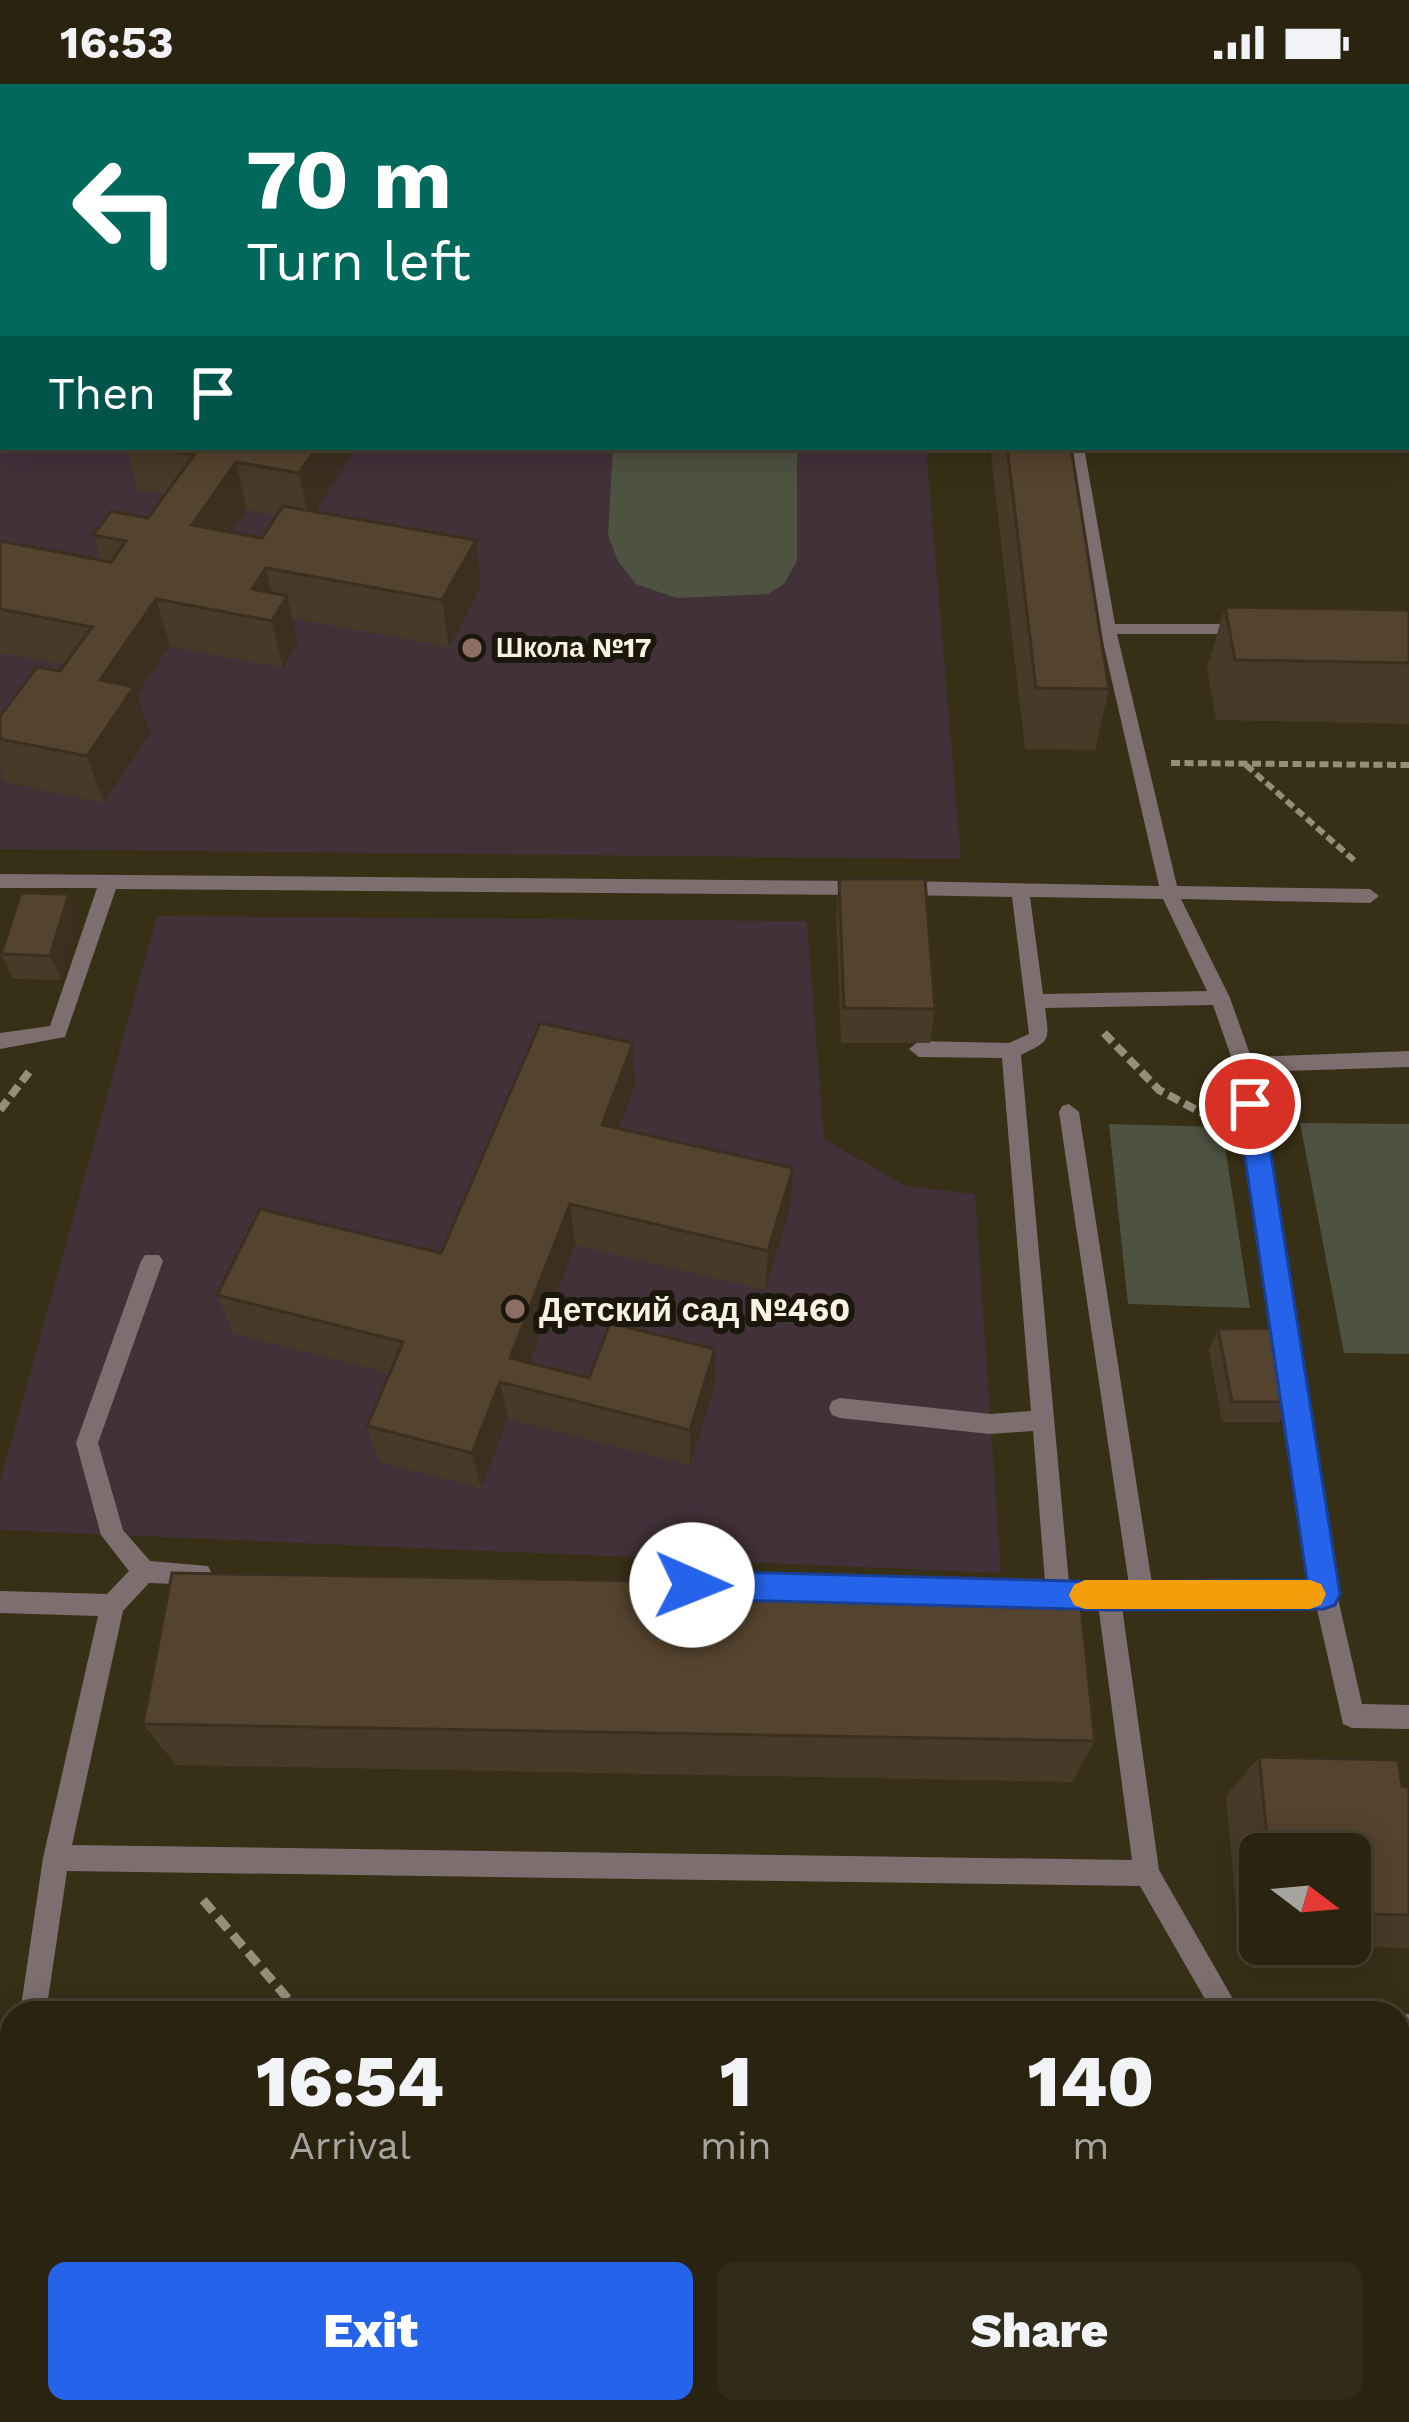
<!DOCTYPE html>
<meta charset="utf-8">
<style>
:root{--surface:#292310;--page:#312b19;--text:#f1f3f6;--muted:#a5a49f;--line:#454030;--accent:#2563eb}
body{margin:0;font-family:"Work Sans",sans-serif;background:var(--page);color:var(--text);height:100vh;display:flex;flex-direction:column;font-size:45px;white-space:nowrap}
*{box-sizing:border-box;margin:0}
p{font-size:39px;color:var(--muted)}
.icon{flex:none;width:66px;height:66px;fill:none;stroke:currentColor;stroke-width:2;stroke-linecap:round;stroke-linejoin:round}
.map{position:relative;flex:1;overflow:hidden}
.panel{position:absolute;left:0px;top:1917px;width:1410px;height:423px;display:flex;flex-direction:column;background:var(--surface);border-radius:36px 36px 0 0;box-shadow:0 6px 30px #0003,0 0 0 3px var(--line)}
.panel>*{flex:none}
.banner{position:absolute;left:0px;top:0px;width:1410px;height:366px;box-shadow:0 6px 30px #0003,0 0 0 3px var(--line);background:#00695c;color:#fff;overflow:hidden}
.needle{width:78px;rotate:106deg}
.controls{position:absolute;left:1239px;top:1749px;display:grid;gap:24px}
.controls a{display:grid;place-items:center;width:132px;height:132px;border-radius:18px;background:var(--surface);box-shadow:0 6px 30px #0003,0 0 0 3px var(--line);font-size:60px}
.pin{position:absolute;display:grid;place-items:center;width:102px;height:102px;color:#fff;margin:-51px;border:6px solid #fff;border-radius:50%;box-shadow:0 3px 12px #0007}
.me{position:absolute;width:132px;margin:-66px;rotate:91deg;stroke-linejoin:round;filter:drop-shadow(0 0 9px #0008)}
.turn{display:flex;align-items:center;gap:42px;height:252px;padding:0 48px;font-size:54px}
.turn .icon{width:156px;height:156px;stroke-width:2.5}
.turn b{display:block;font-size:84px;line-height:102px}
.then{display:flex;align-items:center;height:114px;padding:0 48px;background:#0003;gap:24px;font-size:45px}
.eta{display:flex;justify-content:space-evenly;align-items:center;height:204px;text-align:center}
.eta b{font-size:72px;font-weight:800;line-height:84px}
.primary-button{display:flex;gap:24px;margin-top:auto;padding:24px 48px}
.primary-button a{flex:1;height:138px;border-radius:18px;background:var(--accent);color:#fff;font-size:48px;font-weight:800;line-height:138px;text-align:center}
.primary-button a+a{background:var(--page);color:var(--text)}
.status{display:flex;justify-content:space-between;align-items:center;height:84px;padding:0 60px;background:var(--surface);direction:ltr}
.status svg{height:33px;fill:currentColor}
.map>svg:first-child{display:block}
.education{fill:#43313a}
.green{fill:#4e5241}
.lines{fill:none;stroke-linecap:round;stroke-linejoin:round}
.path-far2{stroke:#958e7a;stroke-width:6;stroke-dasharray:9 4.5;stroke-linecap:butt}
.path-far1{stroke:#958e7a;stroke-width:8;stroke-dasharray:12 6;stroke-linecap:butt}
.path{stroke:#958e7a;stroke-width:9;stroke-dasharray:15 8;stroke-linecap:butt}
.service{fill:#7d6e6f;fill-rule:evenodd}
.wall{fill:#483a28;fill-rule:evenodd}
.shaded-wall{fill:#3b2f20}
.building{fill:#54432e;stroke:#3b2f20;stroke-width:3}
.route{fill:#2563eb;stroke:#184099;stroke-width:3}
.slow{fill:#f59e0b}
.education-dot{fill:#8d6e63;stroke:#1b170d;stroke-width:4.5}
.labels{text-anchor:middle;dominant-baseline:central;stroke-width:12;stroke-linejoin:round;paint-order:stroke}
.far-poi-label{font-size:27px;font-weight:bold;fill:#f7f2e3;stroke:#1b170d;text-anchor:start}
.poi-label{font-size:33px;font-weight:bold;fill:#f7f2e3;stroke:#1b170d;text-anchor:start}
</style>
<div class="status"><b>16:53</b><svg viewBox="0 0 49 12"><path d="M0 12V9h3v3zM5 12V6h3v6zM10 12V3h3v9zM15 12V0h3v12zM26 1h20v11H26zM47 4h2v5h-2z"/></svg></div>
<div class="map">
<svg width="1409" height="2338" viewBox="0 0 1409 2338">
<rect width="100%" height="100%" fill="#372f16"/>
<g class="education">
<polygon points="0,335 3,363 926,363 961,775 0,765"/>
<polygon points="157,832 807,837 824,1055 906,1102 975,1110 1001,1489 0,1446 0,1398"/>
</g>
<g class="green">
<polygon points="613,363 797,363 797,477 784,500 768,510 676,514 636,500 618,477 608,451"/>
<polygon points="1300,1039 1409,1040 1409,1270 1344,1269"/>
<polygon points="1109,1040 1222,1043 1250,1224 1128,1220"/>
</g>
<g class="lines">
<g class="path-far2">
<polyline points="1171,679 1409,681"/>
<polyline points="1246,681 1356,778"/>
</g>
<g class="path-far1">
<polyline points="1104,949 1159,1006 1219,1038"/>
<polyline points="0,1026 29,988"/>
</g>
<g class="path">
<polyline points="203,1816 300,1929"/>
<polyline points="389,2328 389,2338"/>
</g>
<g class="service">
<polygon points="1020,0 1032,0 1033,3 1021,3"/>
<rect x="1407" y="189" width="2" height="9"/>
<path d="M1070,363H1084L1115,540H1245L1253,545L1245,550H1117L1177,802L1370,805L1379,812L1370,819L1181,815L1230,914L1251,973L1409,967V983L1255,988L1337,1510L1362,1620L1409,1621V1645L1352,1644L1343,1640L1316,1521L1122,1523L1159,1786L1241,1929H1213L1140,1802L67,1787L46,1929H20L43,1774L98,1532L0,1529V1507L107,1510L129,1487L101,1451L76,1359L141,1177L145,1171H159L163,1177L98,1359L123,1446L150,1477L208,1482L212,1490L208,1498L200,1501L149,1499L123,1527L72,1761L1132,1776L1097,1512L1101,1504L1129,1501L1059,1028L1062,1022L1069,1020L1079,1028L1152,1500L1312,1499L1234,981L1213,921L1045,924C1049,957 1052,956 1021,971L1070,1510L1066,1518L1058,1521L1050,1518L1046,1510L1033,1347L990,1350L840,1334L832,1331L829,1324L832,1317L840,1314L990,1330L1031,1327L1002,974L919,973L909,965L919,957L1009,959L1029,950L1012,813L902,811L893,804L902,797L1159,802L1100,545ZM1030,813L1163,815L1207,907L1043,910Z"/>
<polygon points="0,790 865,797 874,804 865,811 116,805 65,953 0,965 0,949 50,942 97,804 0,804"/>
<polygon points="1398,1929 1409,1930 1409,1956 1398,1955"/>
<polygon points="12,2008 12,2081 10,2086 0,2090 0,2018 2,2012"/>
</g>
</g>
<g class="wall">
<polygon points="127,0 260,0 259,3 125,3"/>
<polygon points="516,0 751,0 750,3 516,3"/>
<polygon points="1348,0 1409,0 1409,161 1407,161 1407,3 1349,3"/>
<polygon points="1407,245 1409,248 1409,341 1407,347"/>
<path d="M126,363H357L315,427L476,456L481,503L449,563L292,534L298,559L283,584L170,562L137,611L150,649L104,719L5,698L0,685V632L60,587L65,581L0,569V457L101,476L93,451L148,434L165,411L138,406ZM247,426L277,431L262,454L232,449Z"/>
<polygon points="990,363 1071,363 1109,605 1095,666 1025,665"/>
<polygon points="1117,363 1401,363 1400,368"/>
<polygon points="1225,523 1409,526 1409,640 1216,636 1207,584"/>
<polygon points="839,795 935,925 930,959 841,959 836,831"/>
<polygon points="69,810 79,835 61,896 13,895 1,870"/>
<polygon points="635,1002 619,1045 793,1084 790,1125 765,1206 575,1161 529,1279 589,1294 715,1265 715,1302 690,1381 508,1335 481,1404 379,1378 367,1342 389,1289 234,1250 217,1211 441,1169"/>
<polygon points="1218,1245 1290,1318 1279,1338 1222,1338 1209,1266"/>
<polygon points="143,1640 1095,1657 1072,1698 176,1681"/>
<path d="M1259,1673L1409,1703V1864L1239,1860L1226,1712ZM1260,1770H1350V1860H1260Z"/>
<polygon points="1042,2328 1398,2328 1409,2338 1043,2338"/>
</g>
<g class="shaded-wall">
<polygon points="317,363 357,363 309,437 299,389"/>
<polygon points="236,378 247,426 204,489 192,441"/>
<polygon points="476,456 481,503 449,563 442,516"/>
<polygon points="266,484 276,529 287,512 298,559 283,584 272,537 252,505"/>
<polygon points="156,515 170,562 137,611 150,649 104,719 87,672 100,596"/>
<polygon points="69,810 79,835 61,896 50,872"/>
<polygon points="633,959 635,1002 605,1082 602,1041"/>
<polygon points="793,1084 790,1125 765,1206 768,1167"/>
<polygon points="570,1120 575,1161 520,1303 510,1274"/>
<polygon points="715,1265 715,1302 690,1381 690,1346"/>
<polygon points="500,1298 508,1335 481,1404 472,1369"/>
</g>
<g class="building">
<polygon points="127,0 188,0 187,3 125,3"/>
<polygon points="543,0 576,0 574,3"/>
<polygon points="607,0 667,0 665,3 605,3"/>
<rect x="951" y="0" width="53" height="3"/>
<rect x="1255" y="0" width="57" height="3"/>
<polygon points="1365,0 1409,0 1409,119 1407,113 1407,3 1366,3"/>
<polygon points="1407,245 1409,248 1409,295 1407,295"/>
<polygon points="149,363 317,363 299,389 236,378 192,441 262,454 283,422 476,456 442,516 266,484 252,505 287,512 272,537 156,515 100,596 134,603 87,672 0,655 0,632 37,583 60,587 92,543 0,525 0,457 111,478 126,457 93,451 111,427 148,434 194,371"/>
<polygon points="1007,363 1071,363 1109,605 1036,604"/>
<polygon points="1225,523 1409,526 1409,579 1235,576"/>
<polygon points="839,795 925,795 935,925 844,924"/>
<polygon points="21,809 69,810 50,872 1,870"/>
<polygon points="540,939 633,959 602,1041 793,1084 768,1167 570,1120 510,1274 589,1294 610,1239 715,1265 690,1346 500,1298 472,1369 367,1342 403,1258 217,1211 260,1125 441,1169"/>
<polygon points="1275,1244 1290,1318 1232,1318 1218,1245"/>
<polygon points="172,1489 1079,1504 1095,1657 143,1640"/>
<polygon points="1259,1673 1398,1676 1402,1702 1409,1703 1409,1831 1350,1830 1350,1770 1269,1770"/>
<polygon points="1398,2062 1409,2062 1409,2338 1059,2338 1059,2328 1398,2328"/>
</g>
<polygon class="route" points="1250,1009 1263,1020 1340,1510 1335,1521 1324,1525 1108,1526 692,1515 681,1511 677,1501 681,1491 692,1487 1108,1498 1307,1496 1237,1020"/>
<polygon class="slow" points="1085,1496 1310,1496 1321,1500 1326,1510 1321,1521 1310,1525 1085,1525 1074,1521 1069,1511 1074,1501"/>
<g class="education-dot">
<circle cx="472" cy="564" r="12"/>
<circle cx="515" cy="1225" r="12"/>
</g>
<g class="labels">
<g class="far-poi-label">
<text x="496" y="564">Школа №17</text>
</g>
<g class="poi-label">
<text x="539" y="1225">Детский сад №460</text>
</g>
</g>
</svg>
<div class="controls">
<a><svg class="needle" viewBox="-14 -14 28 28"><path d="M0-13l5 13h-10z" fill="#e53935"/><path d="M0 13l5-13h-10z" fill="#a5a49f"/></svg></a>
</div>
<div class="pin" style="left:1250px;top:1020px;background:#d93025"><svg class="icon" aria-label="arrive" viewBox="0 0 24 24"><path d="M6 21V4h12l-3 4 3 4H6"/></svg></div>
<svg class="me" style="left:692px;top:1501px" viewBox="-20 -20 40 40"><circle r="19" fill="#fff"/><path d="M0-13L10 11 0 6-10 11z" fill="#2563eb"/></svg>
<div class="banner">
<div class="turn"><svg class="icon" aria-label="left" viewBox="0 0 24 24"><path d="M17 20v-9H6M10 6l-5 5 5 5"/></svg><div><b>70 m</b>Turn left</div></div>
<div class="then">Then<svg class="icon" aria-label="arrive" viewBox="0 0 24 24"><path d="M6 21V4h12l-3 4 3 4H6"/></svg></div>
</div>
<section class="panel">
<div class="eta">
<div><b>16:54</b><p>Arrival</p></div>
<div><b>1</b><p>min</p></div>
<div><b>140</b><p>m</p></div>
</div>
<div class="primary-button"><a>Exit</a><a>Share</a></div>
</section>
</div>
